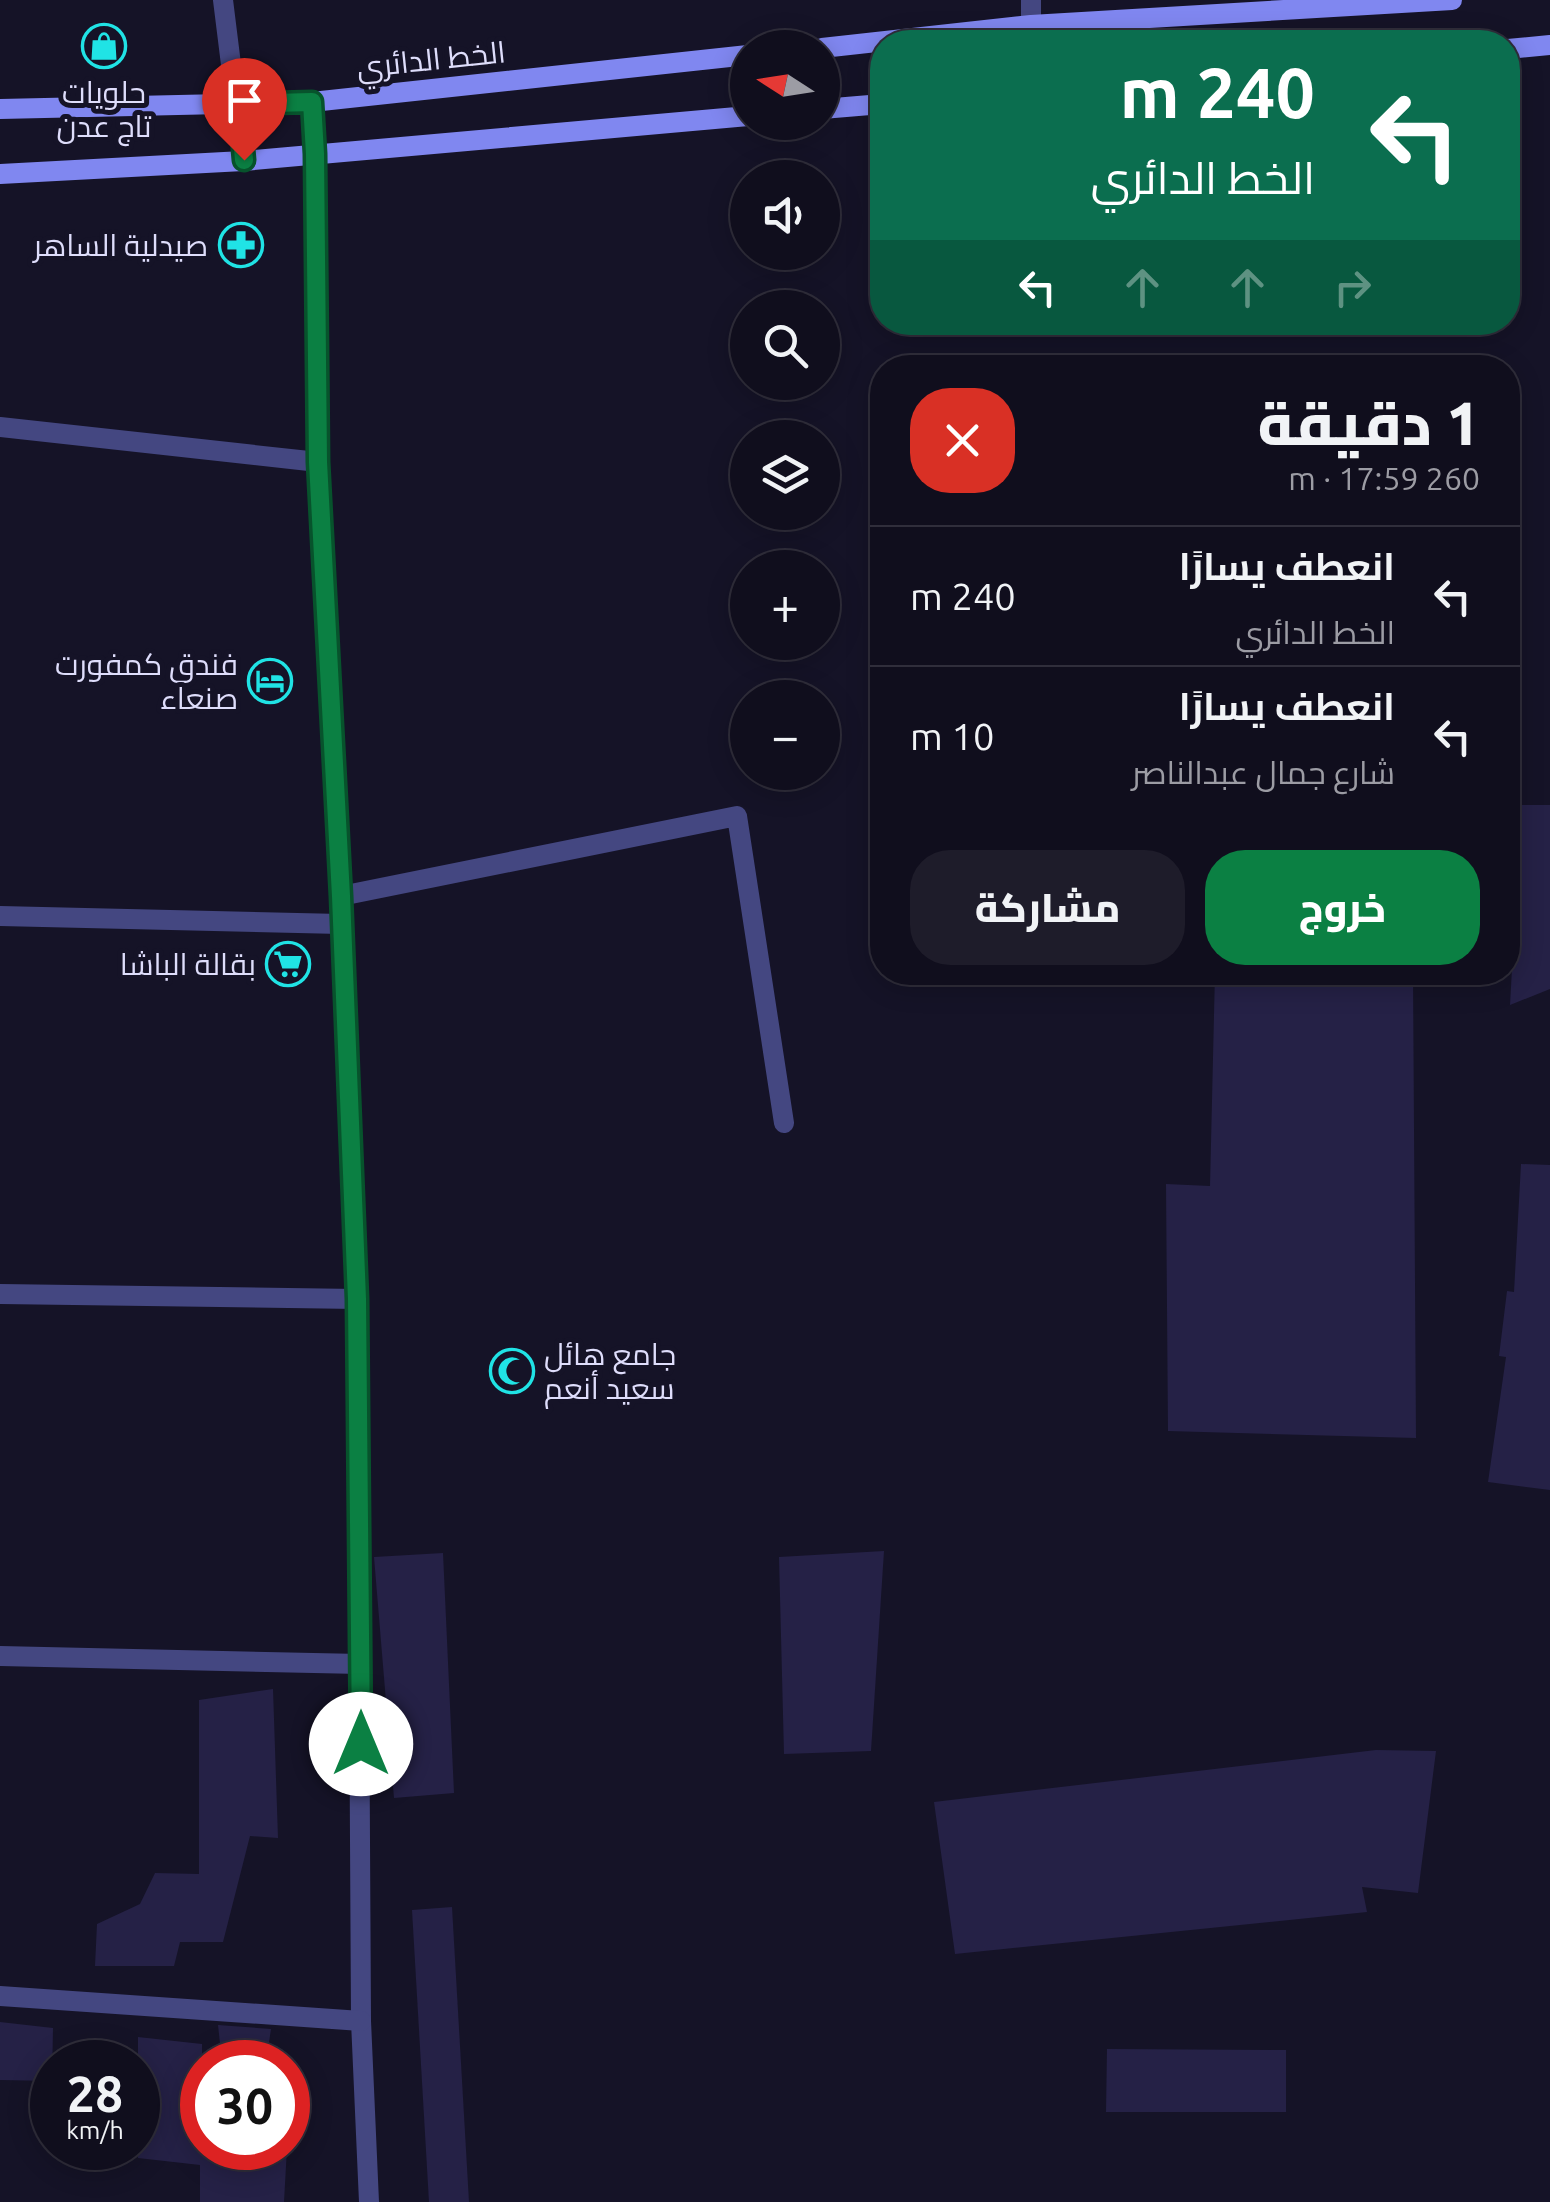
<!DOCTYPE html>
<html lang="ar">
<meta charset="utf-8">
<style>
:root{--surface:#100e1d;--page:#1e1c2a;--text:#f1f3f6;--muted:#9c9ca4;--line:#302e3b;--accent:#0b8043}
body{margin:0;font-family:Ubuntu,Cairo,sans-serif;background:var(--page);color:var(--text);direction:rtl;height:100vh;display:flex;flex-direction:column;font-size:38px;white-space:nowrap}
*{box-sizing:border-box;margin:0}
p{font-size:32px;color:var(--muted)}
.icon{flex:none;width:55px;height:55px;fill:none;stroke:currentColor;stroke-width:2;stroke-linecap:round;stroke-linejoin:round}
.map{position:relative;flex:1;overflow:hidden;direction:ltr}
.drawer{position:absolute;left:870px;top:355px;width:650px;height:630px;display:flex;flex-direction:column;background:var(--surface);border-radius:40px;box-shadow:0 5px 25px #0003,0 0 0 2px var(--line);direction:rtl}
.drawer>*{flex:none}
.banner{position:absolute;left:870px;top:30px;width:650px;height:305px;border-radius:40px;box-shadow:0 5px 25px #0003,0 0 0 2px var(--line);direction:rtl;background:#0b6e4f;color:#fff;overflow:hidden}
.needle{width:65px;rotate:282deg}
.fabs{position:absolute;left:730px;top:30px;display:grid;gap:20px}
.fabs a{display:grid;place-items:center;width:110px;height:110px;border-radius:50%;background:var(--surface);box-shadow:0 5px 25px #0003,0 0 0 2px var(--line);font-size:50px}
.speed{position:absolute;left:30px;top:2040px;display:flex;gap:20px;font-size:50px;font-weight:700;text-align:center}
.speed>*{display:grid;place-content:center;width:130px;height:130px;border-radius:50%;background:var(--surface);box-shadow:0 5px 25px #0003,0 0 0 2px var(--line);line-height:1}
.speed small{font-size:25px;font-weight:400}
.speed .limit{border:15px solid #d22;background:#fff;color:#111}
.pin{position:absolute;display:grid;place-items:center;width:85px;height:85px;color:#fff;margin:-102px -42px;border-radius:50% 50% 50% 0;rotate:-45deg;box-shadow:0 0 10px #0007}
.pin .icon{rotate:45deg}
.me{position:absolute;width:110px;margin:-55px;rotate:0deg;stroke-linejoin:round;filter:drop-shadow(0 0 8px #0008)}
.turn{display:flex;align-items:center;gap:35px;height:210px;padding:0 40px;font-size:45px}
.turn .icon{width:130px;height:130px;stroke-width:2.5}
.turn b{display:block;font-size:70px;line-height:85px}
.lanes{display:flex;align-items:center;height:95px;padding:0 40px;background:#0003;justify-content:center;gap:50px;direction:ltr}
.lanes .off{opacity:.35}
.round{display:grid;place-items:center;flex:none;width:105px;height:105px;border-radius:40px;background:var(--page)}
.overview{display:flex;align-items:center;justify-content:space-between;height:170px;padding:0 40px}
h1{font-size:60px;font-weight:800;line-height:75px}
.primary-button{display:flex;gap:20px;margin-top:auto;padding:20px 40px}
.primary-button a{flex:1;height:115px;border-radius:40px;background:var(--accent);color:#fff;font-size:40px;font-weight:800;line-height:115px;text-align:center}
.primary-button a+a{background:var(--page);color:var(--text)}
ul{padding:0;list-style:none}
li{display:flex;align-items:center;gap:30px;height:140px;padding:0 40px;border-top:2px solid var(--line)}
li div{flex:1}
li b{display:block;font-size:38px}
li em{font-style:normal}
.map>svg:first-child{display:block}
.building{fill:#252146}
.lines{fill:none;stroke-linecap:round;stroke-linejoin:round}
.minor{stroke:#444781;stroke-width:20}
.secondary{stroke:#8087f0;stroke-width:20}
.route-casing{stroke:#07532c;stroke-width:25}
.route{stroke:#0b8043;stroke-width:18}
.labels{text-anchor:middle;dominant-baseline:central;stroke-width:10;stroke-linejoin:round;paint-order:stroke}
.street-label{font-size:30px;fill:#deddfb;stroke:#151327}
.poi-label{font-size:30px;fill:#deddfb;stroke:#151327;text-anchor:end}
</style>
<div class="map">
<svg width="1550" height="2202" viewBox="0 0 1550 2202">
<rect width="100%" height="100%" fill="#151327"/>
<g class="building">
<polygon points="1521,805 1550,805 1550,989 1510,1005"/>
<polygon points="1215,972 1413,972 1416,1438 1168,1431 1166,1184 1210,1186"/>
<polygon points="1521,1164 1550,1165 1550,1490 1488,1482 1506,1357 1499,1356 1507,1291 1514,1292"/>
<polygon points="884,1551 871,1751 784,1754 779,1557"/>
<polygon points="443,1553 454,1793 394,1798 374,1557"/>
<polygon points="273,1689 278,1838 250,1836 223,1942 180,1942 174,1966 95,1966 97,1924 140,1904 155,1873 199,1874 199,1700"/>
<polygon points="1376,1750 1436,1751 1418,1893 1362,1887 1367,1912 955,1954 934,1802"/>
<polygon points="452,1907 469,2202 429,2202 412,1910"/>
<polygon points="0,2022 53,2028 52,2081 0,2080"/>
<polygon points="218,2025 271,2029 266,2062 222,2062"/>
<polygon points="138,2037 202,2044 202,2148 287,2148 284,2202 200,2202 200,2165 138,2158"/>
<polygon points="1107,2049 1286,2050 1286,2112 1106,2112"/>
</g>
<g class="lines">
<g class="minor">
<polyline points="223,0 243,161"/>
<polyline points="1031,0 1031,25"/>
<polyline points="312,102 315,154 318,462 341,896 357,1299 361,2021 369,2202"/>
<polyline points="0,427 318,462"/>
<polyline points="341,896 737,816 784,1123"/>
<polyline points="0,916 341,924"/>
<polyline points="0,1294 357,1299"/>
<polyline points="0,1656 361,1664"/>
<polyline points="0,1996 361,2021"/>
</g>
<g class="secondary">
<polyline points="822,48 1031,25 1452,0"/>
<polyline points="1508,49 1550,45"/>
<polyline points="0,109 312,102 748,55"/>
<polyline points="822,109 882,104"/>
<polyline points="0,174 243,161 748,116"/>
</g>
</g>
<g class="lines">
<defs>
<polyline id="route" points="244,160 239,104 312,102 315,154 318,462 341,896 357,1299 361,1744"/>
</defs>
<use href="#route" class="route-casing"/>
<use href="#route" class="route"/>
</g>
<defs>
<symbol id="shop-ring" viewBox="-11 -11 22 22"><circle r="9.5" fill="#151327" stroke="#20e3e5" stroke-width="1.5"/><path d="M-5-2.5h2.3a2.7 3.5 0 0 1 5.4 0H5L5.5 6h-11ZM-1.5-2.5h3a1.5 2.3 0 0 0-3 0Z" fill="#20e3e5"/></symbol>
<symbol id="pharmacy-ring" viewBox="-11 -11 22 22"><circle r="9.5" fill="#151327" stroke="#20e3e5" stroke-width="1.5"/><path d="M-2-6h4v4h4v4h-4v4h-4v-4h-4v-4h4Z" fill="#20e3e5"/></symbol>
<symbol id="hotel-ring" viewBox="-11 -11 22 22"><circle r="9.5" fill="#151327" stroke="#20e3e5" stroke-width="1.5"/><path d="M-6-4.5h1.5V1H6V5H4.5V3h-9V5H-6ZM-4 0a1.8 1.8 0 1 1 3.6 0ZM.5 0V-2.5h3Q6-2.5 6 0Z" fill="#20e3e5"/></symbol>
<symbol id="supermarket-ring" viewBox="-11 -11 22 22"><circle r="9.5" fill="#151327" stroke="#20e3e5" stroke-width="1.5"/><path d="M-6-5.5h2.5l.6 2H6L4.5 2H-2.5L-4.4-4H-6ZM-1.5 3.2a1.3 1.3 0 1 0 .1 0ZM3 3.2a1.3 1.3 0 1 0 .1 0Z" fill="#20e3e5"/></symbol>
<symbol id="mosque-ring" viewBox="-11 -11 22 22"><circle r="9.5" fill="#151327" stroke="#20e3e5" stroke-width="1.5"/><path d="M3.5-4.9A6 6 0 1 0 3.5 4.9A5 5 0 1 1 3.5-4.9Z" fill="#20e3e5"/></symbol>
</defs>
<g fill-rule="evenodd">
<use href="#shop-ring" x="79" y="21" width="50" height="50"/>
<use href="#pharmacy-ring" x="216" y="220" width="50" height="50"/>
<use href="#hotel-ring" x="245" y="656" width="50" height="50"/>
<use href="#supermarket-ring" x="263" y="939" width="50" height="50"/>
<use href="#mosque-ring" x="487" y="1346" width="50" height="50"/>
</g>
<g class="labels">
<g class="street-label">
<text transform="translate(431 59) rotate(-6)">الخط الدائري</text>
</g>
<g class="poi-label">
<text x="104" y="92" text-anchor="middle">حلويات<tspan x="104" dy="34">تاج عدن</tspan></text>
<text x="208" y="245">صيدلية الساهر</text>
<text x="238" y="664">فندق كمفورت<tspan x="238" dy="34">صنعاء</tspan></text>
<text x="256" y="964">بقالة الباشا</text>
<text x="544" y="1354" text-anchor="start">جامع هائل<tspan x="544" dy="34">سعيد أنعم</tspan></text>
</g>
</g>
</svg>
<div class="fabs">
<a><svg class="needle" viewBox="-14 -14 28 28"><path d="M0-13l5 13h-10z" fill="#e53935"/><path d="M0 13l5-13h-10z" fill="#9c9ca4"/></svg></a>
<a><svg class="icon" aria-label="sound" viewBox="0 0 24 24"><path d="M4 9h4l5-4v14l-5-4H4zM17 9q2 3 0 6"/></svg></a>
<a><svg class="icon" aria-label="search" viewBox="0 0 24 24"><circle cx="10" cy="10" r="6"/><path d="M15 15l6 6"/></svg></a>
<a><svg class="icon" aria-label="layers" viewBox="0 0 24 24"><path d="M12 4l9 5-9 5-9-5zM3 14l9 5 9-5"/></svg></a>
<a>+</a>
<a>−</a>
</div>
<div class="speed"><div>28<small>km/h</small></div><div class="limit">30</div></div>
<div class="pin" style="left:244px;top:160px;background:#d93025"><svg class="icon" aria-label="arrive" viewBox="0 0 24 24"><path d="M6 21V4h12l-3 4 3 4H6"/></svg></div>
<svg class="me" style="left:361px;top:1744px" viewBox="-20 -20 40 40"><circle r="19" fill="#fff"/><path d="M0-13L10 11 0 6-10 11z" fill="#0b8043"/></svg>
<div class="banner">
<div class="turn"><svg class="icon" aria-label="left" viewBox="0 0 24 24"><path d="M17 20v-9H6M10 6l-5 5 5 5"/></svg><div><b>240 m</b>الخط الدائري</div></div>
<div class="lanes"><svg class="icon" aria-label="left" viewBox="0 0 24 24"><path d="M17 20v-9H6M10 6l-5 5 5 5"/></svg><svg class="icon off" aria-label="ahead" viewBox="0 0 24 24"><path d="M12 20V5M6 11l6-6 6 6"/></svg><svg class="icon off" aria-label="ahead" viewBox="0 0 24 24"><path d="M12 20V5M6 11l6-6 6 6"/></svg><svg class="icon off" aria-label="right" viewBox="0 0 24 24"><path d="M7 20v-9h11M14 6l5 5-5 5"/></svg></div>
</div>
<section class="drawer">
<div class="overview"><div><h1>1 دقيقة</h1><p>260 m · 17:59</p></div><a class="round" style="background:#d93025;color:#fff"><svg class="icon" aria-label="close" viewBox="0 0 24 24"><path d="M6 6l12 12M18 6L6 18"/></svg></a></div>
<ul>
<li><svg class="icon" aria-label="left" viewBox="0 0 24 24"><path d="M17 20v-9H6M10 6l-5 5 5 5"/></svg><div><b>انعطف يسارًا</b><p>الخط الدائري</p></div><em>240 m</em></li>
<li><svg class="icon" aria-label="left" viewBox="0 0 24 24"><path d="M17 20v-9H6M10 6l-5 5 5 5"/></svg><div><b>انعطف يسارًا</b><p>شارع جمال عبدالناصر</p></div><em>10 m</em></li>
</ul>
<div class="primary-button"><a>خروج</a><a>مشاركة</a></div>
</section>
</div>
